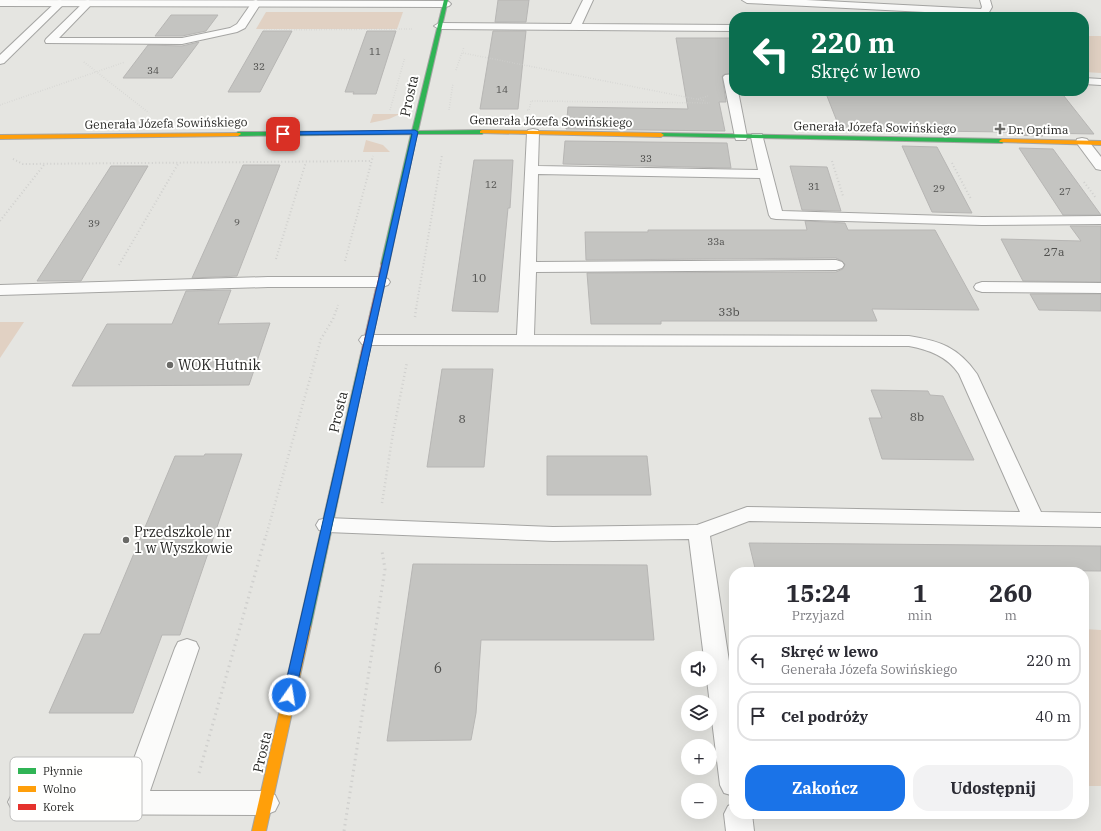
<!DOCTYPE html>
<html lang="pl">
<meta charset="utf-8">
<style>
:root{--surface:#fff;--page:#f2f2f3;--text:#2b2b33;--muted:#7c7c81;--line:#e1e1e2;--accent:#1a73e8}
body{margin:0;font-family:"IBM Plex Serif",serif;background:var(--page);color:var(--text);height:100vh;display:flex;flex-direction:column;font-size:15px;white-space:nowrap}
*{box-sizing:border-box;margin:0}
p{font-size:13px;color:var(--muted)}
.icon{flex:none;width:22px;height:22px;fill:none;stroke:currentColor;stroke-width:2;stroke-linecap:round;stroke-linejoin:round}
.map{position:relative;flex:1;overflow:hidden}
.details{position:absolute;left:729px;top:567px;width:360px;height:252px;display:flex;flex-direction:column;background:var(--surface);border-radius:16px;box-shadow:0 4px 16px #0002}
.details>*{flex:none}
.guide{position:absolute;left:729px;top:12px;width:360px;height:84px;border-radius:16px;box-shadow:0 4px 16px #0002;background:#0b6e4f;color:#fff;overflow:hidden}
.buttons{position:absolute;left:681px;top:651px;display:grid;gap:8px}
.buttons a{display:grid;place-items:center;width:36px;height:36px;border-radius:50%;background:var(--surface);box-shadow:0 4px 16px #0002;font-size:20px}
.pin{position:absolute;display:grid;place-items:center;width:34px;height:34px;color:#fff;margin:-17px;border-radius:8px;box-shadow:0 2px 6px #0006}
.me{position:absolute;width:44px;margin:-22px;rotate:13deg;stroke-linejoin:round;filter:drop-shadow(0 0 3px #0008)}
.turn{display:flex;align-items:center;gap:14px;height:84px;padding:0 16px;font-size:18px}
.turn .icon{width:52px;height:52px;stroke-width:2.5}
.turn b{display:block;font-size:28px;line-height:34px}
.eta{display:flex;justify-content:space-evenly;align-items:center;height:68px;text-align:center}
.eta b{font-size:24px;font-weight:700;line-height:28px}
.primary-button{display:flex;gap:8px;margin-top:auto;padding:8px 16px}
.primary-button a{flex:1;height:46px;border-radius:16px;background:var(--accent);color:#fff;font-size:16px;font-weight:700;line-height:46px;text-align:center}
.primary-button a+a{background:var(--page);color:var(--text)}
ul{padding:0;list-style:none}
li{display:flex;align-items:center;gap:12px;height:50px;margin:0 8px 6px;padding:0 8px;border:2px solid var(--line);border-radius:16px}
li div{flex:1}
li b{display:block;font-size:15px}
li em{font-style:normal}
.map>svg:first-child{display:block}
.green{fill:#e1d1c3}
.building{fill:#c4c4c1;stroke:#b7b6b4}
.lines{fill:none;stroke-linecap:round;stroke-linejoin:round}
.lane-casing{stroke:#a5a5a3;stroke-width:2}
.street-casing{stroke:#a5a5a3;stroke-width:2}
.fast-casing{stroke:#a5a5a3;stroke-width:2}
.slow-casing{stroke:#a5a5a3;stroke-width:2}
.jam-casing{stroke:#a5a5a3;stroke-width:2}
.path-far3{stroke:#d0d0ce;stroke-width:1.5;stroke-dasharray:0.5 2;stroke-linecap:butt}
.path-far2{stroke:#d0d0ce;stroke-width:2;stroke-dasharray:1 2.5;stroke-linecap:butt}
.path-far1{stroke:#d0d0ce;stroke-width:2.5;stroke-dasharray:1 3;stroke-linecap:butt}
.path{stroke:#d0d0ce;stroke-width:3;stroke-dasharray:1.5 4;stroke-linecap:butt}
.lane{fill:#fbfbfa;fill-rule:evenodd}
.street{fill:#fbfbfa;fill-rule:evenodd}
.fast{fill:#30b455;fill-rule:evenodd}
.slow{fill:#ff9f0a;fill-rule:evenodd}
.jam{fill:#e5322d;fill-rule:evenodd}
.route{fill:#1a73e8;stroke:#114b97}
.poi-dot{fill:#6a6a67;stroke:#fffffe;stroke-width:1.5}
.labels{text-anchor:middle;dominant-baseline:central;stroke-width:4;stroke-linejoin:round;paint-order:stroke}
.far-number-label{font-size:10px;fill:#4f4f4d}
.far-street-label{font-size:12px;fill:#282826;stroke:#fffffe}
.far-poi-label{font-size:12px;fill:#282826;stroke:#fffffe;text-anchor:start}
.number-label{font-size:12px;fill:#4f4f4d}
.street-label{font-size:14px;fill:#282826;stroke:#fffffe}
.poi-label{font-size:14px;fill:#282826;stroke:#fffffe;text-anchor:start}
.near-number-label{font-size:14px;fill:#4f4f4d}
.key{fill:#fffffe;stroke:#bebebd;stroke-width:1}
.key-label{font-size:11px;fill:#282826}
</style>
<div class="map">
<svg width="1101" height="831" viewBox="0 0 1101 831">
<rect width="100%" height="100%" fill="#e5e5e1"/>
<g class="green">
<polygon points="266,12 403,12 397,29 256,29"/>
<polygon points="1084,36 1101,36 1101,73 1084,72"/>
<polygon points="373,114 400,114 389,119 370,123"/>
<polygon points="366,140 383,145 390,152 363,152"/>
<polygon points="0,322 24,322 0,358"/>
<polygon points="1084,629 1101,630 1101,786 1084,786"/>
</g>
<g class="building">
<polygon points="498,0 529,0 526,22 495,22"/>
<polygon points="171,15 218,15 206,31 182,36 155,36"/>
<polygon points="263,31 292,31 260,92 228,92"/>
<polygon points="367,31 396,31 376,94 353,94 354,92 345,92"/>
<polygon points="493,31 526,31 518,109 480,109"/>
<polygon points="676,38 734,38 734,73 725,74 722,76 726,102 719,102 725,131 566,129 568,107 688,109"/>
<polygon points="199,42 172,78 123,78 148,45 182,46"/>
<polygon points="825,91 1060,91 1094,134 1041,133 1043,136 1010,135 1008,132 928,131 930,134 896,133 894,130 840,129"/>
<polygon points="565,141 727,143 731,168 563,164"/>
<polygon points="902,146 937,147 972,213 932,212"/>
<polygon points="1019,148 1053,149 1101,215 1063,215"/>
<polygon points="474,160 513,160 510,208 508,208 498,312 452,311"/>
<polygon points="243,165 280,165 237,276 192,278"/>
<polygon points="111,166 148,166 81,281 37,281"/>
<polygon points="790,166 827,167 841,211 802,210"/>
<polygon points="805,221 845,223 848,230 935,230 979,310 872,309 877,321 661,321 661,324 591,324 587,273 836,272 843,269 845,264 842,261 836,258 586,260 585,232 648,232 648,230 807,230"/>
<polygon points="1070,226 1101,226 1101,282 1023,281 1001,239 1081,241"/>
<polygon points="231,290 218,324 270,323 249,385 72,386 107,324 172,324 186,291"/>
<polygon points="1030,294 1101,294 1101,311 1039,310"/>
<polygon points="442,369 493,369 484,467 427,467"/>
<polygon points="871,390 928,391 930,395 943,396 974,460 882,459 869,418 882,418"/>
<polygon points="205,454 242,454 180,635 162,635 133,713 49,713 84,634 100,634 175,456 204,456"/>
<polygon points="547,456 647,456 651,495 547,495"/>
<polygon points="749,543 1101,546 1101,571 755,568"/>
<polygon points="413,564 647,565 654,640 481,640 476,713 471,740 387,741"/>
</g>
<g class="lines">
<defs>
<g id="lane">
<polygon points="60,0 65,3 63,5 4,63 0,64 0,55 57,1"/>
<polygon points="88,0 93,3 91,5 59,38 182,38 230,28 237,24 253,1 256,0 261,3 245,28 237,32 182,44 46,43 45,41 46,39 85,1"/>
<polygon points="583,0 593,0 582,24 734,25 734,31 439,29 434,26 439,23 571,24"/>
<polygon points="742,0 806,0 981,9 982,7 980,0 990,0 992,7 988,14 984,15 747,3"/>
<polygon points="734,74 734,91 738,91 747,137 746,140 736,140 735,137 723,77 725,75"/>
<polygon points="1084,78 1101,79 1101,85 1084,84"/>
<path d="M533,129L538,130L539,133L538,166L758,170L751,137L752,134H762L782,211L982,217L1101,216V224L982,225L776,219L771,218L769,215L760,178L538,174L536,262L836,260L842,262L844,265L842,268L836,270L536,272L534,335L909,336C940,341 958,347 977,374L1041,512L1101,513V527L749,521L710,536L734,694V796L724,793L720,785L707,680H710V658H704L689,539L553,541L327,532L319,530L316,525L319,520L327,518L553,527L697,525L747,507L1020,512L959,374C947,356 929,350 909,346L368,345L362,344L359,340L362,336L368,335H517L527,133L528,130Z"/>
<polygon points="1082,138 1087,139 1101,157 1101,170 1096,169 1076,142 1077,139"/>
<polygon points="268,277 382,277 388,279 390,282 388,285 382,287 268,287 0,295 0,285"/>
<polygon points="982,282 1101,283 1101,293 982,292 976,290 974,287 976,284"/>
<polygon points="187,639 196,642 199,648 150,791 265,791 275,795 279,803 275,811 265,815 22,814 12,810 8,802 12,794 22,790 122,791 175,648 178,642"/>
<polygon points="734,803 734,814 752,814 754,831 726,831 724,814 728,806"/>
</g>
<polygon id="street" points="0,0 445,1 449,2 451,4 449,6 445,7 0,6"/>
<g id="fast">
<polygon points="444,0 448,0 418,131 482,130 485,132 482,134 417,134 389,264 385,266 381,264 411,134 238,136 235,134 238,132 412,131"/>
<polygon points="661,133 1002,139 1005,141 1002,143 659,136 658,135"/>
<polygon points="364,355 368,358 311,626 309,629 305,630 301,629 299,626 360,358"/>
</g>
<g id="slow">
<polygon points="482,130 661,133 664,135 661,137 480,133 480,131"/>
<polygon points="240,133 241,134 238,136 0,139 0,135"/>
<polygon points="1002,139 1101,141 1101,145 1000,142 999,141"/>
<polygon points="305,622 309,623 311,626 266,831 252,831 299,626 301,623"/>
</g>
<polygon id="jam" points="382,262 385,262 389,264 368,358 364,361 360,358"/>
</defs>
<use href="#lane" class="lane-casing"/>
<use href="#street" class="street-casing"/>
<use href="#fast" class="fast-casing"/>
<use href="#slow" class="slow-casing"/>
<use href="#jam" class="jam-casing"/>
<g class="path-far3">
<polyline points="264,30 413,29"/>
<polyline points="463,53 706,101"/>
<polyline points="84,62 149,113"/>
<polyline points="456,70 464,47"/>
<polyline points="698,99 708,96"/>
<polyline points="0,105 125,62"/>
<polyline points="390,110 405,57"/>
<polyline points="449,110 453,83"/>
<polyline points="527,110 529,110 531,101 710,103"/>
</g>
<g class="path-far2">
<polyline points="13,159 23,164 372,161"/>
<polyline points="832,161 843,196"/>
<polyline points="952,163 971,199"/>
<polyline points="1084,182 1096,198"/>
<polyline points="0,221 44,165"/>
<polyline points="276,259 306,162"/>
<polyline points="345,261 373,156"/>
<polyline points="119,265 178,164"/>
<polyline points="337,309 338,305"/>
<polyline points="416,309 442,155"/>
</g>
<g class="path-far1">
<polyline points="415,317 416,308"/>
<polyline points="382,503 393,433 407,362"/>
<polyline points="266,536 321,339 333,319 337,308"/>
</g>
<g class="path">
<polyline points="199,773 266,535"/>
<polyline points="344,831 385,569 382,551"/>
</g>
<use href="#lane" class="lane"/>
<use href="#street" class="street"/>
<use href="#fast" class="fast"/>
<use href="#slow" class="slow"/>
<use href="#jam" class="jam"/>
</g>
<polygon class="route" points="415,130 418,132 295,695 293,698 289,700 285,698 283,695 412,134 283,135 280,134 283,132"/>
<g class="poi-dot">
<path d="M998 123h4v4h4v4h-4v4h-4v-4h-4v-4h4z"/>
<circle cx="170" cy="365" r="4"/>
<circle cx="126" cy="540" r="4"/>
</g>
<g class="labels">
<g class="far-number-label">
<text x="375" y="51">11</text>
<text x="259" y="66">32</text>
<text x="153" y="70">34</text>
<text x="502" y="89">14</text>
<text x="646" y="158">33</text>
<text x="491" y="184">12</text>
<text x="814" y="186">31</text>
<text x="939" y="188">29</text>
<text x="1065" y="191">27</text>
<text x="237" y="222">9</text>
<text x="94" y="223">39</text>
<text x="716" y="241">33a</text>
</g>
<g class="far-street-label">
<text transform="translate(551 121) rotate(1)">Generała Józefa Sowińskiego</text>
<text transform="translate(166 123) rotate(-1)">Generała Józefa Sowińskiego</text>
<text transform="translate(875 127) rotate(1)">Generała Józefa Sowińskiego</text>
</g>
<g class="far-poi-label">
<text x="1008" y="129">Dr. Optima</text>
</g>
<g class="number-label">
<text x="1054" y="251">27a</text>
<text x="479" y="277">10</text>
<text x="729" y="311">33b</text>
<text x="917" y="416">8b</text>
<text x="462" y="418">8</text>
</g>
<g class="street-label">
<text transform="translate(409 96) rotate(-78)">Prosta</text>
<text transform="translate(338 412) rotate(-77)">Prosta</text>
<text transform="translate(262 752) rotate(-77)">Prosta</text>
</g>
<g class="poi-label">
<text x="178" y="365">WOK Hutnik</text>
<text x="134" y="532">Przedszkole nr<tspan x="134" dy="16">1 w Wyszkowie</tspan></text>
</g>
<g class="near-number-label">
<text x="438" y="668">6</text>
</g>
</g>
<rect x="10" y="757" width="132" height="64" rx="6" class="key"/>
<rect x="18" y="768" width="18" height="6" fill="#30b455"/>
<rect x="18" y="786" width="18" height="6" fill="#ff9f0a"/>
<rect x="18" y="804" width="18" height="6" fill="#e5322d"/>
<g class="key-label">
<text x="43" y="775">Płynnie</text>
<text x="43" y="793">Wolno</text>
<text x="43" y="811">Korek</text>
</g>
</svg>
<div class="buttons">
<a><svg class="icon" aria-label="sound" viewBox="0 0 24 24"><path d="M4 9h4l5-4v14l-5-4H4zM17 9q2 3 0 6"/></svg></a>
<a><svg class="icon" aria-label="layers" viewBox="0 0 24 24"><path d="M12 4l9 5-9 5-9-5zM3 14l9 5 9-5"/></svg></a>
<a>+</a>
<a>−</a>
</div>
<div class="pin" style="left:283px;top:134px;background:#d93025"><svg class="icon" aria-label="arrive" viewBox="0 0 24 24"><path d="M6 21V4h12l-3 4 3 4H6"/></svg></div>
<svg class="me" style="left:289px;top:695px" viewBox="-20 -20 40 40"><circle r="17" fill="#1a73e8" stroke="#fff" stroke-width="3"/><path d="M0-11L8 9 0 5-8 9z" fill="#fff"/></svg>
<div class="guide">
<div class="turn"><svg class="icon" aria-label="left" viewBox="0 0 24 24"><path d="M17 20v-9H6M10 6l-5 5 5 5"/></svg><div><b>220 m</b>Skręć w lewo</div></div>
</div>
<section class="details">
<div class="eta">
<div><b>15:24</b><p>Przyjazd</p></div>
<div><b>1</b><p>min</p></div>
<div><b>260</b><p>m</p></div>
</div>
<ul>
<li><svg class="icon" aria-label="left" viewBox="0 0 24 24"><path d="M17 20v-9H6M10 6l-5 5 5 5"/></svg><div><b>Skręć w lewo</b><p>Generała Józefa Sowińskiego</p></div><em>220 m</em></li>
<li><svg class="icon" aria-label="arrive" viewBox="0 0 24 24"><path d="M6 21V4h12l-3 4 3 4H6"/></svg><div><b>Cel podróży</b></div><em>40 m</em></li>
</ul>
<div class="primary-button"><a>Zakończ</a><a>Udostępnij</a></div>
</section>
</div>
